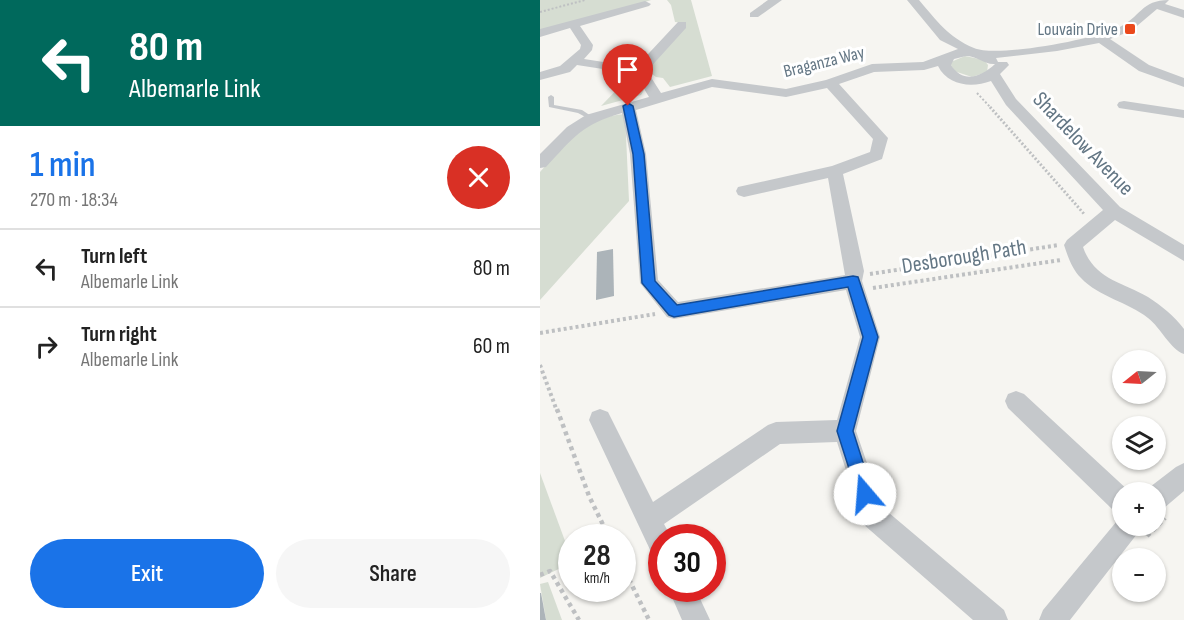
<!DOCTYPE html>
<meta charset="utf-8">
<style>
:root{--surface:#fff;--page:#f6f6f6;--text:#222;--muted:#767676;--line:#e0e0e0;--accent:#1a73e8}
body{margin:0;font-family:"Sofia Sans Condensed",sans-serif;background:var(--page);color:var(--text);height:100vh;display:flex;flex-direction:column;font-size:22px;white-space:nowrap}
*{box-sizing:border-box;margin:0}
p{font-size:20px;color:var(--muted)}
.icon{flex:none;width:33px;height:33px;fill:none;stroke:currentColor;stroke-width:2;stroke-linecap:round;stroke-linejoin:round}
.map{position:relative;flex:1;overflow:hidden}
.panel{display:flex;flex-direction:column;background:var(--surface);width:540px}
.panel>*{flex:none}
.banner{background:#00695c;color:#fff;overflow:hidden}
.needle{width:39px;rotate:252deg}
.tools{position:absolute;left:572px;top:350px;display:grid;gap:12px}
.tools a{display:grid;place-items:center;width:54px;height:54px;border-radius:50%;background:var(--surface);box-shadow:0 2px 4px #0004;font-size:30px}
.speed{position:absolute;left:18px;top:524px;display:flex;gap:12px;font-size:30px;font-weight:700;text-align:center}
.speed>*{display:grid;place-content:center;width:78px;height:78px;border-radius:50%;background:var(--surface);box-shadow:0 2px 4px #0004;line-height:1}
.speed small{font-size:15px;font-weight:400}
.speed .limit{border:9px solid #d22;background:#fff;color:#111}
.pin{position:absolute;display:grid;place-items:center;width:51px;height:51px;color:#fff;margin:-62px -26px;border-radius:50% 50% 50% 0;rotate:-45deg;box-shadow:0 0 6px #0007}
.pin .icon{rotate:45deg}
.me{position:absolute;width:66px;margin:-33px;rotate:342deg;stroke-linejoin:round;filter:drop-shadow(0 0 4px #0008)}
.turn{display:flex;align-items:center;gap:21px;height:126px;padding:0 30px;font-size:27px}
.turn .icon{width:78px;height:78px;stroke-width:2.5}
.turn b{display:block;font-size:42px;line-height:51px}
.round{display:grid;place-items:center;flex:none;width:63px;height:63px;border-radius:32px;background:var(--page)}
.summary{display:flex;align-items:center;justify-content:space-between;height:102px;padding:0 30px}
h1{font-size:36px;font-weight:600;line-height:45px;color:var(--accent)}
.button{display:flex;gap:12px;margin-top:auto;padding:12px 30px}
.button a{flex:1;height:69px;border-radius:36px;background:var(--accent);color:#fff;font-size:24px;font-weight:600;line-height:69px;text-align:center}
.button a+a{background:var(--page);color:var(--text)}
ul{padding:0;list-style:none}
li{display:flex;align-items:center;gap:18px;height:78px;padding:0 30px;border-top:2px solid var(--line)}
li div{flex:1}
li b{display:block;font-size:22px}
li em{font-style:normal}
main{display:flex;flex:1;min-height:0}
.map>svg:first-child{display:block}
.green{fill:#d6ddd2}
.building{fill:#acb4b9}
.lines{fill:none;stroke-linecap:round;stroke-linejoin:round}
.path-far3{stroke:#bec0c2;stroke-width:2;stroke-dasharray:2 2;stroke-linecap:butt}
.path-far2{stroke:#bec0c2;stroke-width:3;stroke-dasharray:2 2;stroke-linecap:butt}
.path-far1{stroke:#bec0c2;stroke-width:4;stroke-dasharray:3 3;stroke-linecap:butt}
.path{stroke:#bec0c2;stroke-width:4.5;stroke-dasharray:4 4;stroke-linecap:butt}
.service{fill:#c5c8cb;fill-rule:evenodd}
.minor{fill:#c5c8cb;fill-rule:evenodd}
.route{fill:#1a73e8;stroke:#114b97;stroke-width:1.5}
.poi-dot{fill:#eb481b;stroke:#fff;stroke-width:2}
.labels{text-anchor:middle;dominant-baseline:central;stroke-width:6;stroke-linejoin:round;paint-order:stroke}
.far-poi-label{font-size:18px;fill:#637684;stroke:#fff;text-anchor:end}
.far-street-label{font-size:18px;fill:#637684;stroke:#fff}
.street-label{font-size:22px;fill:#637684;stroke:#fff}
</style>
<main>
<section class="panel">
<div class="banner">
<div class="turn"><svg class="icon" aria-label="left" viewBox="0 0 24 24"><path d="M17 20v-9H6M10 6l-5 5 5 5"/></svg><div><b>80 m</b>Albemarle Link</div></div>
</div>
<div class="summary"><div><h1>1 min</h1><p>270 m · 18:34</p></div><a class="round" style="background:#d93025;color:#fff"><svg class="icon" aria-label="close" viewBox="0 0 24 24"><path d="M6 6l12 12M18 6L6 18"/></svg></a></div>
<ul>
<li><svg class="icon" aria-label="left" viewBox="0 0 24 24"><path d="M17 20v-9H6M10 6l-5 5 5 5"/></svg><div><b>Turn left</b><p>Albemarle Link</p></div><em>80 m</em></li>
<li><svg class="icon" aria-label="right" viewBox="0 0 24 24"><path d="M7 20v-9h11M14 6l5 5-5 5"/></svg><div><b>Turn right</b><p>Albemarle Link</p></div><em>60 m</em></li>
</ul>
<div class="button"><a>Exit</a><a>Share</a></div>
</section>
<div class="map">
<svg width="644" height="620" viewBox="0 0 644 620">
<rect width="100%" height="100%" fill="#f6f5f1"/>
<g class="green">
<polygon points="0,0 111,0 79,11 0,31"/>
<polygon points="127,0 151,0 172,76 130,87 123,78 116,77 107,70 145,23 135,22 131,5"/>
<polygon points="425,56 444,60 448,65 447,72 432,77 414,71 411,65 411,62"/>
<polygon points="92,74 104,90 101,95 61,106"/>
<path d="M85,114L89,201L0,300V172C24,146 47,116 85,114Z"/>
<polygon points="0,473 32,560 31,563 0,578"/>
<polygon points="8,582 22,620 6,620 0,584"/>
</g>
<g class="building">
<polygon points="73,249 74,296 56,300 57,252"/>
<polygon points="0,593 1,593 6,620 0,620"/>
</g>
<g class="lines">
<g class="path-far3">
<polyline points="0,12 45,0"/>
<polyline points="437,93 451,108"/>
</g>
<polyline class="path-far2" points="450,107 545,215"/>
<g class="path-far1">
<polyline points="330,274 519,245"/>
<polyline points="333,288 521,260"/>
<polyline points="0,333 115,314"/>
<polyline points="0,365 17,411"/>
</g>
<g class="path">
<polyline points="17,409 49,496 69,537"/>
<polyline points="607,536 625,518"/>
<polyline points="82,565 109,620"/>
<polyline points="0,575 10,571 39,620"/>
</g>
<polygon class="service" points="11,95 14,97 14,105 42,110 54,118 51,120 38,113 9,107 8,97"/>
<g class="minor">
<polygon points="228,0 242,0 218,17 210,17 210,13"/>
<path d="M367,0H379C397,21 408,37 434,48C458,58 554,39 578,28C601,17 601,0 629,0L625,4L644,10V18L617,9L591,31L570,39L609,65L644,78V87L599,71L559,43L517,51L456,58L458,62H467L469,65L460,74L476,99L580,207L644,245V261L575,220L543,247C554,279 582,282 608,297C622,306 634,316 644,329V354C630,349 621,328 608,318C588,302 559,297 541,278C532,269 528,257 524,245L527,240L563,210L466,105L451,81C432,88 408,86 398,66L384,70L334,72L299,84L348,138L342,159L303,174L324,271L322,281L340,337L316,431L342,507L464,610L468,620H433L323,524L297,442L240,444L124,524L131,537H122V560L113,556L49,420L52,412L60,409L68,412L113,502L228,425L236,422L297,420L320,337L306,290L134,319L127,317L100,283L90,154L82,113C41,125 34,137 6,167L0,168V154L27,127L46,115L109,97L95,74L37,65L30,72L0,80V72L20,66L40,49L41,45L30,28L0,37V29L105,1L111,4L109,6L40,26L53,45L52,50L44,59L96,67L138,22H146V28L107,71L121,93L172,79L246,89L286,80L332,64L383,62L418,49L400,40ZM426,56C437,56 445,65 455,64C441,77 423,84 411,65L414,59ZM172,87L246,97L287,88L333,139L330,152L292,166L198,187L196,191L198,195L204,197L288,178L305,275L138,302L118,280L106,154L96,110Z"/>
<polygon points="584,101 644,110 644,118 579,108 577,105 579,102"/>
<polygon points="476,391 484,394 590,492 582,492 582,513 573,510 468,408 465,401 468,394"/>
<polygon points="644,463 644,491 624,508 615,511 615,492 606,490 636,467"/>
<polygon points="582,515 582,525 601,525 597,534 530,620 499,620 503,610"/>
<polygon points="128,588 155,588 170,620 142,620"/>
</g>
</g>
<polygon class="route" points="88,103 93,106 104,154 115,281 137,305 313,276 318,277 338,337 313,431 333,494 331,500 325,502 319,500 297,431 323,337 308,287 134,317 129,315 102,283 93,154 83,106"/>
<rect class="poi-dot" x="584" y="23" width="12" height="12" rx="3"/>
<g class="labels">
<g class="far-poi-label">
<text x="578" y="29">Louvain Drive</text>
</g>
<g class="far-street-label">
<text transform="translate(284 62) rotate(-14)">Braganza Way</text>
</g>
<g class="street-label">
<text transform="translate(543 144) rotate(46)">Shardelow Avenue</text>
<text transform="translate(424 257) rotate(-9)">Desborough Path</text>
</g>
</g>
</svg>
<div class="tools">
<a><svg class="needle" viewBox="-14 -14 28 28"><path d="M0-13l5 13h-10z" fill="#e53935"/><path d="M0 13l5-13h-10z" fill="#767676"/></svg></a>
<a><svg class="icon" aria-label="layers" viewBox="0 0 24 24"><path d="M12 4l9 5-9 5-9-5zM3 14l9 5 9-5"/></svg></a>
<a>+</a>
<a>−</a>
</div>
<div class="speed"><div>28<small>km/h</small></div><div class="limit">30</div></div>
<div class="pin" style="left:88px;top:106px;background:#d93025"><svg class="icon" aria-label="arrive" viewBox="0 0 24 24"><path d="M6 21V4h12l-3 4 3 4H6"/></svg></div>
<svg class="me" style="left:325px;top:494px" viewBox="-20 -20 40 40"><circle r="19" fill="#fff"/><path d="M0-13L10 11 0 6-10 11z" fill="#1a73e8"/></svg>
</div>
</main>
